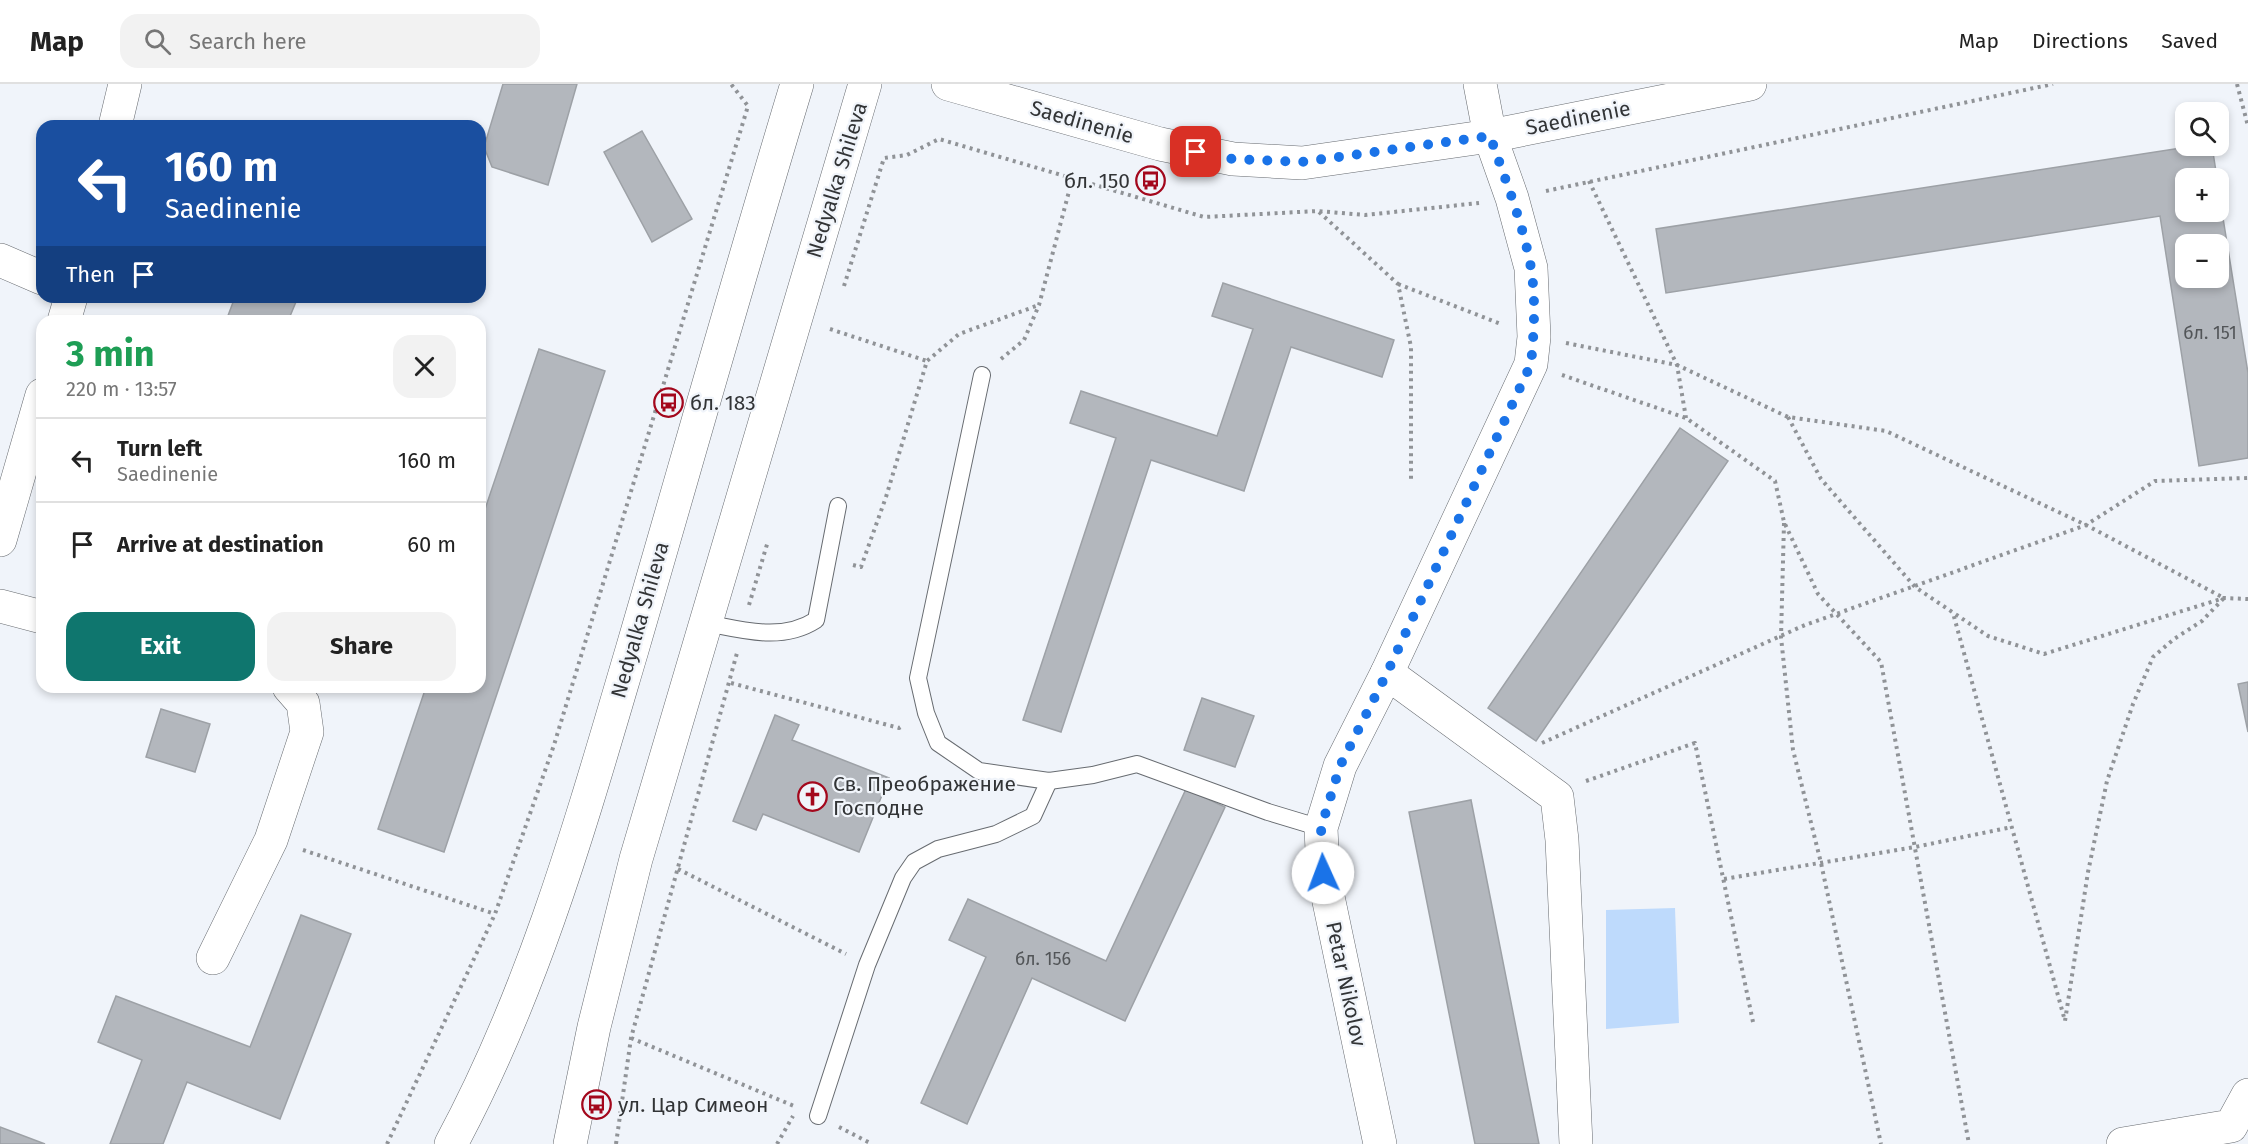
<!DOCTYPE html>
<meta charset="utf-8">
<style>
:root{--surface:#fff;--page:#f2f2f2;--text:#222;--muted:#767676;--line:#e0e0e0;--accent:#0f766e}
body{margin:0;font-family:"Fira Sans",sans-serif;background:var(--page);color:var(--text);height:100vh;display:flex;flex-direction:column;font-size:22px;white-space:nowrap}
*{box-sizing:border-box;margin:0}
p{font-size:20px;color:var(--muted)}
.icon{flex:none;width:33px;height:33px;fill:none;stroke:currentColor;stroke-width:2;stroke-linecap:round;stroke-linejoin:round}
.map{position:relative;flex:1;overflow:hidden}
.side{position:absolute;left:36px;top:231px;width:450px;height:378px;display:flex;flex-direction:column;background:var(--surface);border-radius:18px;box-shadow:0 3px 9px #0003}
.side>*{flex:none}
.banner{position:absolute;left:36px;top:36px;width:450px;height:183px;border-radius:18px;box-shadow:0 3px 9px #0003;background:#1a4fa0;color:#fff;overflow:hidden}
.fabs{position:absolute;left:2175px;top:18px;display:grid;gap:12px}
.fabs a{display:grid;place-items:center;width:54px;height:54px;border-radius:12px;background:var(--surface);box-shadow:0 3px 9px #0003;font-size:30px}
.pin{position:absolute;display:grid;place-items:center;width:51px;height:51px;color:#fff;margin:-26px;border-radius:12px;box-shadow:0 3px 9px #0006}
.me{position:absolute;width:66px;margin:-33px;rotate:358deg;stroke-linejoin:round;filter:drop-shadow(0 0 4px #0008)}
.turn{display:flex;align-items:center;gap:21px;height:126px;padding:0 30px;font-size:27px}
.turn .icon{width:78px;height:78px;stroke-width:2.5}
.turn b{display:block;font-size:42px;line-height:51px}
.then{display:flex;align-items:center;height:57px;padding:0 30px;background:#0003;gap:12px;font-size:22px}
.round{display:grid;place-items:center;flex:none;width:63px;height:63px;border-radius:18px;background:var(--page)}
.headline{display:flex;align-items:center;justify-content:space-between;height:102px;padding:0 30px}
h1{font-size:36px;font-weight:700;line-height:45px;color:#1e9e55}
.action{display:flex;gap:12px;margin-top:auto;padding:12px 30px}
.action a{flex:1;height:69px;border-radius:18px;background:var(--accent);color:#fff;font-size:24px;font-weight:700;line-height:69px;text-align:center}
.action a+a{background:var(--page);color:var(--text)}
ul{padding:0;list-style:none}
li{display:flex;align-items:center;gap:18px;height:84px;padding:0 30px;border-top:2px solid var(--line)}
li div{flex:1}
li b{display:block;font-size:22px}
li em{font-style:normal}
header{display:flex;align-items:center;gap:36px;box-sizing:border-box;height:84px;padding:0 30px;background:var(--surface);border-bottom:2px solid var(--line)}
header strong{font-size:28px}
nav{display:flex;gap:33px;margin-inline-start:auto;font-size:21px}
.search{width:420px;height:54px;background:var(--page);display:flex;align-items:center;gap:15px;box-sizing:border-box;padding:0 21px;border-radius:18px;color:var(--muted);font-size:22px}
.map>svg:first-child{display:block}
.green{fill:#bedafc}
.building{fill:#b3b7bd;stroke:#9da1a6;stroke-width:1.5;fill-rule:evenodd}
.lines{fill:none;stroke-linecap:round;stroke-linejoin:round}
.lane-casing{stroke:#676b70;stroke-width:18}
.street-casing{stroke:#676b70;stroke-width:34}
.secondary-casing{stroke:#676b70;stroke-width:34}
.path{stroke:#909397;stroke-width:4;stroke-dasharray:3 4.5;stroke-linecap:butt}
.lane{stroke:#fff;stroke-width:16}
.street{stroke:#fff;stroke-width:33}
.secondary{stroke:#fff;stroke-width:33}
.route{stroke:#1a73e8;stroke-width:10;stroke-dasharray:0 18}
.labels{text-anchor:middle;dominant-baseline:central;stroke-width:4.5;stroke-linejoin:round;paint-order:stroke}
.number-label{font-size:18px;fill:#525558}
.street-label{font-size:21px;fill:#323436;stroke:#f0f4fa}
.poi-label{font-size:21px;fill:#323436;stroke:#f0f4fa;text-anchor:start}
</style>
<header>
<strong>Map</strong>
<div class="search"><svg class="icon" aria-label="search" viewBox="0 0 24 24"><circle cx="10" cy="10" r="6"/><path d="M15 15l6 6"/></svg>Search here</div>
<nav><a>Map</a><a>Directions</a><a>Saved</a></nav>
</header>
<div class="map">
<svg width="2248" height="1060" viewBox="0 0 2248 1060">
<rect width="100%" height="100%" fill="#f0f4fa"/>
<polygon class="green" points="1675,824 1679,939 1606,945 1606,826"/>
<g class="building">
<polygon points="503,0 577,0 548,101 492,83 484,63"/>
<polygon points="642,47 692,135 652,158 604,68"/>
<path d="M2194,62H2212L2217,94H2186V128H2218V103L2248,289V374L2199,382L2160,132L1666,209L1656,145ZM2186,160H2218V194H2186Z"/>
<polygon points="1223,199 1394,256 1382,293 1291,263 1244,407 1151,376 1061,648 1023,636 1116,354 1070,339 1081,307 1217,352 1253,245 1212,232"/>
<polygon points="235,213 298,213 288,237 226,237"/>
<polygon points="539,265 605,287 444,768 378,745 426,603 480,603 480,440"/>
<polygon points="1680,344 1728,377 1536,657 1488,624"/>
<polygon points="2248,598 2248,648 2238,600"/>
<polygon points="1202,614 1254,632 1235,683 1184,666"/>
<polygon points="161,625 210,640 195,688 146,673"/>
<polygon points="775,631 799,641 792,656 889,694 859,768 763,730 756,746 733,737"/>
<polygon points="1186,705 1225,723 1125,937 1032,894 967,1040 921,1019 986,873 949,856 968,815 1106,877"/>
<polygon points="1471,716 1539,1060 1475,1060 1409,728"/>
<polygon points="301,831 351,850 280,1035 187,998 163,1060 110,1060 142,976 98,958 116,912 250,963"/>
<polygon points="0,1043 45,1060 0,1060"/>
</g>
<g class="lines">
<defs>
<g id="lane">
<polyline points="982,291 918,594 926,629 938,659 979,687 1049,697 1093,691 1137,680 1268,728 1321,744"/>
<path d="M706,539C743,546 782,558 816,536L838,422"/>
<polyline points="818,1032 867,881 903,794 914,778 938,765 996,750 1033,732 1049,697"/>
</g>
<g id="street">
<polyline points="115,42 125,0"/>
<polyline points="0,176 42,194"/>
<polyline points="64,237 71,213"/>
<polyline points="0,456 42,311"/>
<polyline points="0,522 42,533"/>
<polyline points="1387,589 1557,713 1562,756 1576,1060"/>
<polyline points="213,874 271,756 307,648 303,619 289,603"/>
<polyline points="1380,1060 1323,789 1321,744 1340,682 1387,589 1531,280 1534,253 1531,184 1512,114 1490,52 1480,0"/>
<polyline points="2123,1060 2231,1042 2248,1011"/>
</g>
<g id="secondary">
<polyline points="948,0 1160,60 1233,75 1302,79 1490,52 1750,0"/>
<path d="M451,1060C535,904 582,735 632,566C687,377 740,188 797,0"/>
<polyline points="570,1060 594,943 636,775 865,0"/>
</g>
</defs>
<use href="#lane" class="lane-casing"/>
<use href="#street" class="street-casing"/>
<use href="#secondary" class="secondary-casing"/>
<g class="path">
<polyline points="2237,0 2248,42"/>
<polyline points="1589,97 1677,281 1686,334"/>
<polyline points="1546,107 2053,0"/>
<polyline points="1319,128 1398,200 1411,263 1411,395"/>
<polyline points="1398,200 1501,240"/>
<polyline points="844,202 884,74 907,71 939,55 1204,133 1318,127 1365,131 1479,119"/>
<polyline points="830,245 927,277"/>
<polyline points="1566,259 1677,281 1788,333 1886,347 2086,441 2224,514 2202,537 2174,555 2153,573 2133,620 2107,697 2088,788 2065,937 1953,529"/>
<polyline points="1001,275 1024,256 1039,221 1072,96"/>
<polyline points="1562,291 1686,334 1775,397 1784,438 1818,510 1881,578 1969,1060"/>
<polyline points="1788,333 1821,395 1915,503 1988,552 2044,570 2224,514 2248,515"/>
<polyline points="1784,439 1781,553 1793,666 1821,779 1881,1060"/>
<polyline points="853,481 861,483 886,413 927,277 959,250 1039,221"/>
<polyline points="749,521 768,457"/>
<polyline points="731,599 899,644 904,641"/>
<polyline points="1542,659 1805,541 2086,441 2155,397 2248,394"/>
<polyline points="1586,697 1695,659 1753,938"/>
<polyline points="303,766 495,830"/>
<polyline points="678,785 846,870"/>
<polyline points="1724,795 1915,763 2012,743"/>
<polyline points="631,954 794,1022"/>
<polyline points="839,1043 872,1060"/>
<polyline points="387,1060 495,830 554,661 748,22 731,0"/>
<polyline points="616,1060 631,954 737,569"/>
<polyline points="777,1060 793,1032"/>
</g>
<use href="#lane" class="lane"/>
<use href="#street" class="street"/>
<use href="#secondary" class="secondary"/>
</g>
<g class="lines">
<path class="route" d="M1196,68L1233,75L1302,78L1490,52C1505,95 1523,139 1531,184C1536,215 1534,249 1531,280L1387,589L1340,682L1321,744L1323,789"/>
</g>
<defs>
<symbol id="bus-ring" viewBox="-11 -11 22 22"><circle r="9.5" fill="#f0f4fa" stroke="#a3071c" stroke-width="1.5"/><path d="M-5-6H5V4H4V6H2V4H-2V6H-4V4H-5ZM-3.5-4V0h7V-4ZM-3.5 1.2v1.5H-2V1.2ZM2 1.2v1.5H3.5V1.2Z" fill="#a3071c"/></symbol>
<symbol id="church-ring" viewBox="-11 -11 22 22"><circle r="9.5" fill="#f0f4fa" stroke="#a3071c" stroke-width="1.5"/><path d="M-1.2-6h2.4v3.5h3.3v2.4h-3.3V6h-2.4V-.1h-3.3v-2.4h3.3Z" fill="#a3071c"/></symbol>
</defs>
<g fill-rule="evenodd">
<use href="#bus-ring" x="1134" y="80" width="33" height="33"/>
<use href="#bus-ring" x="652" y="302" width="33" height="33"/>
<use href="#church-ring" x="796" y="696" width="33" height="33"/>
<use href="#bus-ring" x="580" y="1004" width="33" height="33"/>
</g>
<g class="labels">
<g class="number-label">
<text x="2210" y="249">бл. 151</text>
<text x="1043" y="875">бл. 156</text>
</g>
<g class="street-label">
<text transform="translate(1578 34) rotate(-11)">Saedinenie</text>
<text transform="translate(1082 38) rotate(16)">Saedinenie</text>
<text transform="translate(837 96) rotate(-73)">Nedyalka Shileva</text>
<text transform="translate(640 536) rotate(-74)">Nedyalka Shileva</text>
<text transform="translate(1346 900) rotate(78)">Petar Nikolov</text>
</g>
<g class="poi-label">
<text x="1130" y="97" text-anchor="end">бл. 150</text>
<text x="690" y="319">бл. 183</text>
<text x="833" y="700">Св. Преображение<tspan x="833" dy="24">Господне</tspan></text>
<text x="618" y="1021">ул. Цар Симеон</text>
</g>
</g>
</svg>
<div class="fabs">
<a><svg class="icon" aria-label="search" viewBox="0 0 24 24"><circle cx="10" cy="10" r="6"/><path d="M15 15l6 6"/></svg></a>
<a>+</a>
<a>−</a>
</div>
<div class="pin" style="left:1196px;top:68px;background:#d93025"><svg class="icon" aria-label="arrive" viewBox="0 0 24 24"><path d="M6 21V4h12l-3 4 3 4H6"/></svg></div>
<svg class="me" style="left:1323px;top:789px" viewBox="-20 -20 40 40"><circle r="19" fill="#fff"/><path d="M0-13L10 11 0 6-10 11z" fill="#1a73e8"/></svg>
<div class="banner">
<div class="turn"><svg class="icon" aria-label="left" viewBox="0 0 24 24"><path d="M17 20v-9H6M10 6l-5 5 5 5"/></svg><div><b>160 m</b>Saedinenie</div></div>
<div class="then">Then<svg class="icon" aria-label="arrive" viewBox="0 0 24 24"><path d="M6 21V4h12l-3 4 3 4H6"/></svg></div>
</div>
<section class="side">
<div class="headline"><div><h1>3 min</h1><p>220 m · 13:57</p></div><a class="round"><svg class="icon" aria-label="close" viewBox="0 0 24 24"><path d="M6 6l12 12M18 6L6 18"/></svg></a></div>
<ul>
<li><svg class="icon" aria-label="left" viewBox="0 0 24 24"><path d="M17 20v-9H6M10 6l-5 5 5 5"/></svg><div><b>Turn left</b><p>Saedinenie</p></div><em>160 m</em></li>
<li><svg class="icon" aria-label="arrive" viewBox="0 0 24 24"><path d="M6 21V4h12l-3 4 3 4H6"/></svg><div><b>Arrive at destination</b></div><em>60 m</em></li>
</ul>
<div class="action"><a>Exit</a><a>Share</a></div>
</section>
</div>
